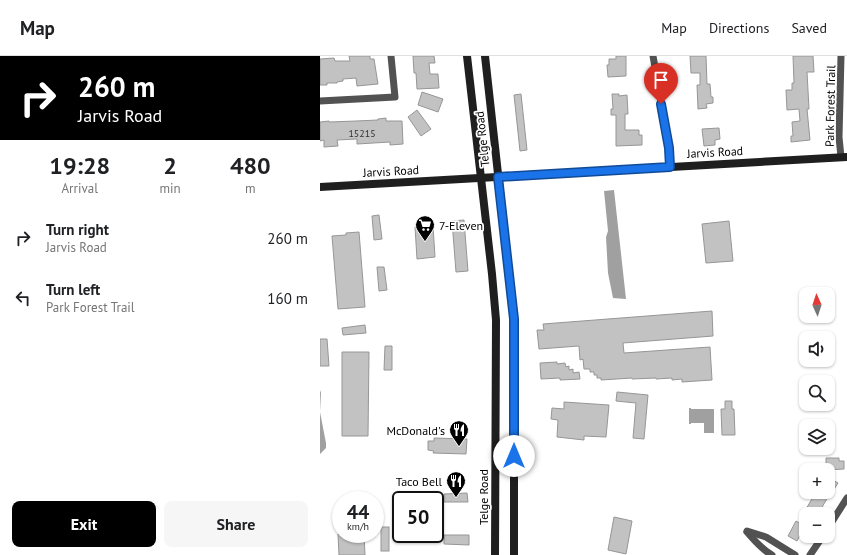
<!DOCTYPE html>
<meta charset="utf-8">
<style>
:root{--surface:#fff;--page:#f6f6f6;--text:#202124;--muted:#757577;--line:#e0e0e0;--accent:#000}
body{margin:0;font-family:"PT Sans",sans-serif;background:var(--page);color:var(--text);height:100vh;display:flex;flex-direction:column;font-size:15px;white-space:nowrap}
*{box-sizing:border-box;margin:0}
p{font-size:13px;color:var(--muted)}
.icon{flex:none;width:22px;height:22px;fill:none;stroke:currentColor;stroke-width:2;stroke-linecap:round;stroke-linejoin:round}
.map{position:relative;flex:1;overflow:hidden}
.details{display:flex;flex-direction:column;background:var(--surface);width:320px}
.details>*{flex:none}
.top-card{background:#000;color:#fff;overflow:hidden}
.needle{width:26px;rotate:357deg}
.tools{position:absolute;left:479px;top:231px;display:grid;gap:8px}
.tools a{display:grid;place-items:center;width:36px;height:36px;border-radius:8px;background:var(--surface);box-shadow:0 1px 3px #0004;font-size:20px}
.speed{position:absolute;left:12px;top:435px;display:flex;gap:8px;font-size:20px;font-weight:700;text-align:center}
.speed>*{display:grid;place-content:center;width:52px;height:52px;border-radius:50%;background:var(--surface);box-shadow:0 1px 3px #0004;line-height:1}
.speed small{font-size:10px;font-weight:400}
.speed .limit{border:2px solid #111;border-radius:6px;background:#fff;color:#111}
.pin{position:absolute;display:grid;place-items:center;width:34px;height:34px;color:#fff;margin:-41px -17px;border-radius:50% 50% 50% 0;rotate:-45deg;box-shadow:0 0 4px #0007}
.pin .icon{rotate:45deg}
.me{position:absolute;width:44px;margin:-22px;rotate:0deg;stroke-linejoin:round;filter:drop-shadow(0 0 3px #0008)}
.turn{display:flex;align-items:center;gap:14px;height:84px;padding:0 12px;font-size:18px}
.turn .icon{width:52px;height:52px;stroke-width:2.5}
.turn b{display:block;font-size:28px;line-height:34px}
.eta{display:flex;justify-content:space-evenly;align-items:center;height:68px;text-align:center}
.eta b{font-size:24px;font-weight:800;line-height:28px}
.cta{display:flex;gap:8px;margin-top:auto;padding:8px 12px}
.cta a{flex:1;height:46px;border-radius:8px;background:var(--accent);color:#fff;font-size:16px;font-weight:800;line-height:46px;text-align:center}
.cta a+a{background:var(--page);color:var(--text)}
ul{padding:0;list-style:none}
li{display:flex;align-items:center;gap:12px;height:60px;padding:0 12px}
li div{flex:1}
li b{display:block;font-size:15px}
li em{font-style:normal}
header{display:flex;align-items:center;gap:24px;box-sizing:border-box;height:56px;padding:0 20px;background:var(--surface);border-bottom:1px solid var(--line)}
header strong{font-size:19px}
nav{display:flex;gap:22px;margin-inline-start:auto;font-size:14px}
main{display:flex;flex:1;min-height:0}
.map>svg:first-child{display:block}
.water{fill:#a0a0a0}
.building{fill:#c2c2c2;stroke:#969696}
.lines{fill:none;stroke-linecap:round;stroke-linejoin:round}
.street{stroke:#525252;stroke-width:7}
.secondary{stroke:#1f1f1f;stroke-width:8}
.route-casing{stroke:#114b97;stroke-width:10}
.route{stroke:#1a73e8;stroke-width:7}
.labels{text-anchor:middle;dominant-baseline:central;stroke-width:3.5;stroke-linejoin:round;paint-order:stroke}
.number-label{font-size:10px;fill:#303030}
.street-label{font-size:12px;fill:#000;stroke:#fff}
.poi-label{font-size:12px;fill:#000;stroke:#fff;text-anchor:end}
</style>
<header>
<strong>Map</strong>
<nav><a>Map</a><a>Directions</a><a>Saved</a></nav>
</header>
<main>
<section class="details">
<div class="top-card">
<div class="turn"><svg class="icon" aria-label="right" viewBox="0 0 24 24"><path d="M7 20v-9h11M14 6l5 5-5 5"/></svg><div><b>260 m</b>Jarvis Road</div></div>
</div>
<div class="eta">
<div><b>19:28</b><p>Arrival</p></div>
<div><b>2</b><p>min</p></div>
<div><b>480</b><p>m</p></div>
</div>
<ul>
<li><svg class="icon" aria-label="right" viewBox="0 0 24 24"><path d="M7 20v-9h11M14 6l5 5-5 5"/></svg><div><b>Turn right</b><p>Jarvis Road</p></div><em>260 m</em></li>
<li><svg class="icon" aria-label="left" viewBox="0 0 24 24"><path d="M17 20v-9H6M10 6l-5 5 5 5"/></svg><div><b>Turn left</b><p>Park Forest Trail</p></div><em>160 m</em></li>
</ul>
<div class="cta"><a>Exit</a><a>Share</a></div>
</section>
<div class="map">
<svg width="527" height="499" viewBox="0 0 527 499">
<rect width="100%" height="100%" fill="#fff"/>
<g class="water">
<polygon points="294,134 306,243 293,242 288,217 286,181 288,175 284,135"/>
<polygon points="0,334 1,337 0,356 6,387 6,392 0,398"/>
<polygon points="369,352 371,352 371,353 394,353 394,377 384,377 384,367 371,367 371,368 369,368"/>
</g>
<g class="building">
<polygon points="29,0 50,0 50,3 54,3 58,28 37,30 36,22 23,23 23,25 17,26 17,27 7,27 7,29 0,29 0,3 14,2 15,5 30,5"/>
<polygon points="93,0 114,0 115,7 109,7 110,18 118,18 119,32 97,33 96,17 94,17"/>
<polygon points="296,0 306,0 306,20 288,21 287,9 289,9 289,3 296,3"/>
<polygon points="370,0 386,0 387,28 390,28 391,41 393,41 393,47 386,48 387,52 378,53 377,29 380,29 380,17 371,17"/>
<polygon points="473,0 493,0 494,16 487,16 489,53 487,53 490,84 471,86 471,80 473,80 472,66 480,65 479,53 467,54 466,34 472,34 472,27 474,27"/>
<polygon points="102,36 123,43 118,56 98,49"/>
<polygon points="201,38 207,94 200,95 194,39"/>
<polygon points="292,38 299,38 299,40 307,39 308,58 305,58 305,74 319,74 319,79 322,79 322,89 296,90 296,59 291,59 291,53 293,53"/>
<polygon points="97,54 111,73 101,80 88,61"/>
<polygon points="66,62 66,65 82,65 83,88 70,89 70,86 37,88 37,83 17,84 18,90 4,91 4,84 0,85 0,66 9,65 9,66 36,65 58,64 58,63"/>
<polygon points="399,72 400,83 395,84 395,89 384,90 382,73"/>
<polygon points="59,159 62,183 54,184 52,160"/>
<polygon points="144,164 148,215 136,216 132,165"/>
<polygon points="409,165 413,205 386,207 382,168"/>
<polygon points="113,170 115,201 97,203 95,171"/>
<polygon points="39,176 45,251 18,253 12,180 26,179 26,177"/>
<polygon points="57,211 64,211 67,234 59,235"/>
<polygon points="392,255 393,280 303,287 304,297 390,291 392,324 362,326 362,323 352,324 352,322 336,323 336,322 312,323 312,322 281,324 281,322 277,322 277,319 274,319 274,316 270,316 270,313 264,313 263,303 260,304 259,290 219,293 217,274 224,274 223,268"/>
<polygon points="45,269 46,277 23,279 22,272"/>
<polygon points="0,283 7,283 9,310 0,310"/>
<polygon points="65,290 72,290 72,314 64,314"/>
<polygon points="22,296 49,296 48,380 22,380"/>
<polygon points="237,306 237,308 245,307 246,311 249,310 249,314 253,313 253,317 259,316 260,323 240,324 240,322 221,323 220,307"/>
<polygon points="297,336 328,339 324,383 313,382 316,347 296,345"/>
<polygon points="405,345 412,345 412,353 414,353 415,379 402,379 401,353 405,353"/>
<polygon points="244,346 289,349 286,381 264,380 264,384 237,381 238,364 231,363 232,352 244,353"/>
<polygon points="114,382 147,383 146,398 113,397 114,395 108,394 108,385 114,385"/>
<polygon points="506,402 519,402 519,405 524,405 524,413 506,414"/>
<polygon points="508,421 518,427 508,443 508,441 498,458 495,458 486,453 496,436 508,436"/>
<polygon points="147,437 148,446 124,446 124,438"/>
<polygon points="294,461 312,465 306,498 288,494"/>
<polygon points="476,465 485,470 477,485 468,480"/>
<rect x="61" y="471" width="8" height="24"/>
<polygon points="18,478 44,478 45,499 19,499"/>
<polygon points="124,479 149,479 149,489 124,488"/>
</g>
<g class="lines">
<g class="street">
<polyline points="333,0 349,91 350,111"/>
<polyline points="0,45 75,41 71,0"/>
<polyline points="521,101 519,81 521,0"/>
<polyline points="508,472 527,442"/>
<polyline points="427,475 446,481 475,499"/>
<path d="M427,476C435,485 441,493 452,499"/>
<polyline points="490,499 503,480"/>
</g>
<g class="secondary">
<polyline points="147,0 172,218 176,264 175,499"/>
<polyline points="165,0 194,263 194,499"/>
<polyline points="0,131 527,101"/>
</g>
</g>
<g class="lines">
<defs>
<polyline id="route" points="194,400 194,263 178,121 350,111 349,92 341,48"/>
</defs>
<use href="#route" class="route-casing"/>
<use href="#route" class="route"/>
</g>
<defs>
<symbol id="supermarket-pin" viewBox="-11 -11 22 30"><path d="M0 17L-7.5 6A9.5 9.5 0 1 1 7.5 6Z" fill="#000" stroke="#fff"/><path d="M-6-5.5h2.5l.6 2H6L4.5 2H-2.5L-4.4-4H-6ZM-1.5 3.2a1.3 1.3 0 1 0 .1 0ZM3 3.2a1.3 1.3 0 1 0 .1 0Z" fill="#fff"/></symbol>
<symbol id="restaurant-pin" viewBox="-11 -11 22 30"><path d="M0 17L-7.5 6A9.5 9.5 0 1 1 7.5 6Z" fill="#000" stroke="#fff"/><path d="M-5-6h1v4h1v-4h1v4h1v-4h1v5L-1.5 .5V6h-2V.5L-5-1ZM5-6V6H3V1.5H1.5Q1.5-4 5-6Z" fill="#fff"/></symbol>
</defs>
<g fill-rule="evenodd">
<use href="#supermarket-pin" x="94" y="158" width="22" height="30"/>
<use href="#restaurant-pin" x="128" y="363" width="22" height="30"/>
<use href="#restaurant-pin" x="125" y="414" width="22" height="30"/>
</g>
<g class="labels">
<g class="number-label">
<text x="42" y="77">15215</text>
</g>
<g class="street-label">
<text transform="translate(510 50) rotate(-89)">Park Forest Trail</text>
<text transform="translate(162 83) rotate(-96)">Telge Road</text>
<text transform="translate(395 96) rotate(-3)">Jarvis Road</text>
<text transform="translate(71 115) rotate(-3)">Jarvis Road</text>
<text transform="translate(163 441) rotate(-90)">Telge Road</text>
</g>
<g class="poi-label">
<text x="119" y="169" text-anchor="start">7-Eleven</text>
<text x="125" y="374">McDonald's</text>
<text x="122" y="425">Taco Bell</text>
</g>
</g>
</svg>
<div class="tools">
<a><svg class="needle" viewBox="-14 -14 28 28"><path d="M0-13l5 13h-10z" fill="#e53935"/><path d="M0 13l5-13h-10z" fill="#757577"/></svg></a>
<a><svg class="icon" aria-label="sound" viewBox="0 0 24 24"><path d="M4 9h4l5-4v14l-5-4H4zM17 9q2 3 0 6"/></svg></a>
<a><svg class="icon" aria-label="search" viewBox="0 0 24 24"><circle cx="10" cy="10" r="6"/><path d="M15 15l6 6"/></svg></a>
<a><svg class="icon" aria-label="layers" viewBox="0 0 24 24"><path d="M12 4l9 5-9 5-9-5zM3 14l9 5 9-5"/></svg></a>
<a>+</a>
<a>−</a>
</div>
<div class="speed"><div>44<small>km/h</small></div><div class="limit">50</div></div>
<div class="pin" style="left:341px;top:48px;background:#d93025"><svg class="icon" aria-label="arrive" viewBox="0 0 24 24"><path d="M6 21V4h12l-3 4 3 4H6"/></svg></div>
<svg class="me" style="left:194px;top:400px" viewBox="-20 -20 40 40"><circle r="19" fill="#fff"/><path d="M0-13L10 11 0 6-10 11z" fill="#1a73e8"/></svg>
</div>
</main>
